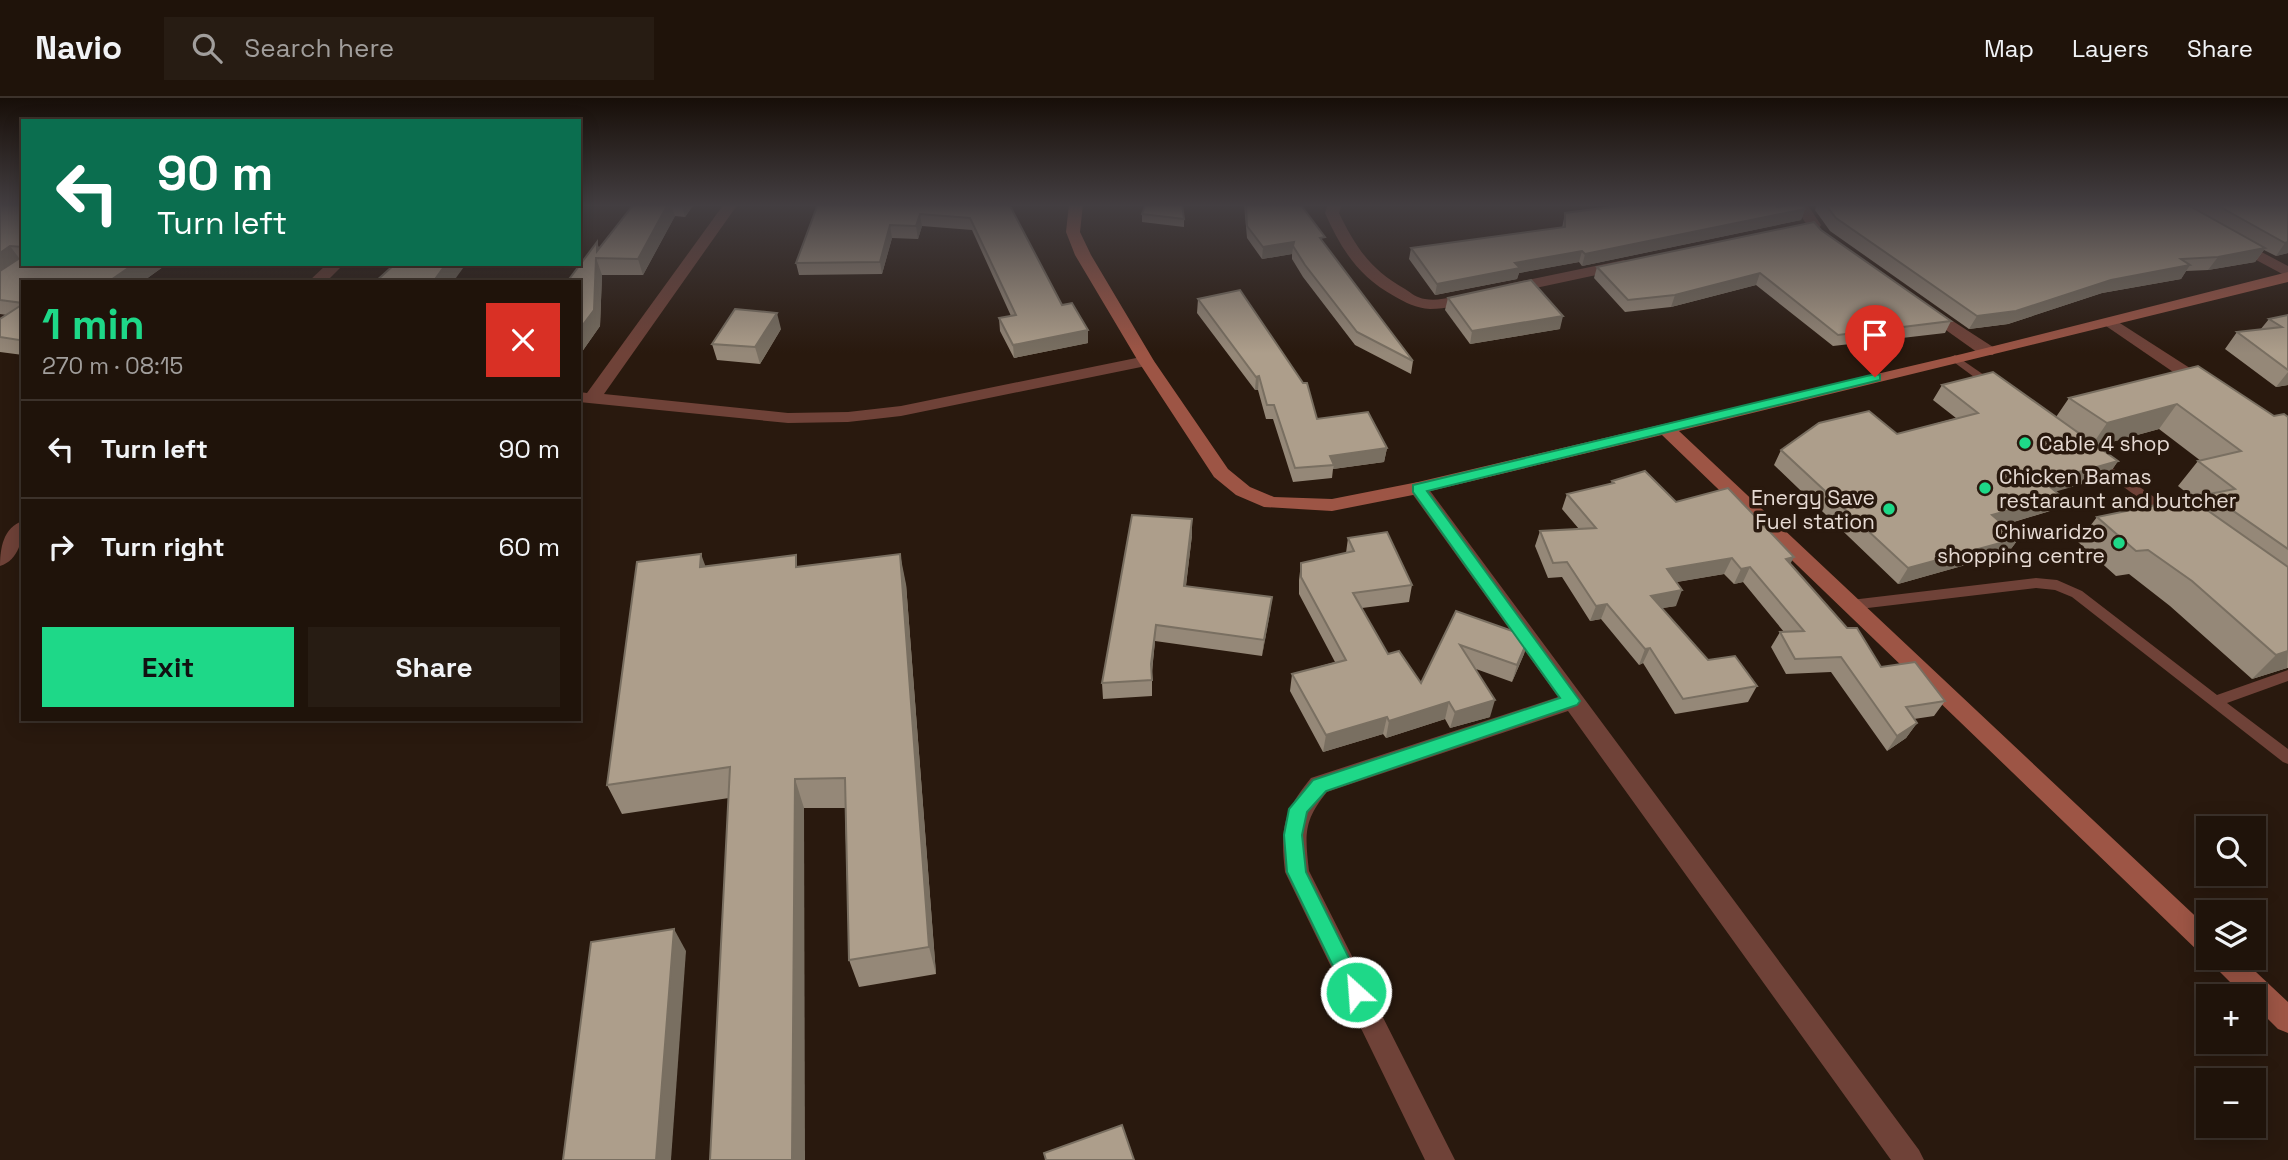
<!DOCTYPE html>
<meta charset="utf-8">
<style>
:root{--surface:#1f130a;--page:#271c13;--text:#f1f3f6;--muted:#a19e9c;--line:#3c322b;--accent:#1ed888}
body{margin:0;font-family:"Space Grotesk",sans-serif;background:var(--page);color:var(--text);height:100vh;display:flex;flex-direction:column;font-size:26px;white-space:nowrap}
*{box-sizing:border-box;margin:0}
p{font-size:23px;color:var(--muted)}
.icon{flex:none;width:38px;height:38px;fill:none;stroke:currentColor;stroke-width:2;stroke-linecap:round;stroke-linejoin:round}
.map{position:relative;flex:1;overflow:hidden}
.panel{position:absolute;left:21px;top:182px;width:560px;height:441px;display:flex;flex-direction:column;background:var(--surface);border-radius:0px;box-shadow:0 4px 18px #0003,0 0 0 2px var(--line)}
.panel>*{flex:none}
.banner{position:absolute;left:21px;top:21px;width:560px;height:147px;border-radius:0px;box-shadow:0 4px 18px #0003,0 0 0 2px var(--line);background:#0b6e4f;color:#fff;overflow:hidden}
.fabs{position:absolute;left:2196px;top:718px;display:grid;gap:14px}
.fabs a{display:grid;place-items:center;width:70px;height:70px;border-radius:0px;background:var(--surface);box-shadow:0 4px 18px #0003,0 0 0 2px var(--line);font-size:35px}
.pin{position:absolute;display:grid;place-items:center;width:60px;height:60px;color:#fff;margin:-72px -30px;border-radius:50% 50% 50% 0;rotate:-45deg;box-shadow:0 0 7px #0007}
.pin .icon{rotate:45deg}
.me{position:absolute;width:77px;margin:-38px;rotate:334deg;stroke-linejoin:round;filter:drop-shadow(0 0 5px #0008)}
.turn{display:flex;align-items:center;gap:24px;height:147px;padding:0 21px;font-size:32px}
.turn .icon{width:91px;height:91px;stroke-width:2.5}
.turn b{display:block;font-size:49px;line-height:60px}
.round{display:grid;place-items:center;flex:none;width:74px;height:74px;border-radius:0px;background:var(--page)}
.overview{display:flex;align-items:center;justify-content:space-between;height:119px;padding:0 21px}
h1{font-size:42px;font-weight:600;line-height:52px;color:var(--accent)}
.cta{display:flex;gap:14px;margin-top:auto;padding:14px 21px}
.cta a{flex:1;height:80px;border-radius:0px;background:var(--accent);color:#111;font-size:28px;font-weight:600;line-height:80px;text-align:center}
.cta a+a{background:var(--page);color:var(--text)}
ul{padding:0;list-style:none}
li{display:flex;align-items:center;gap:21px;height:98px;padding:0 21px;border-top:2px solid var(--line)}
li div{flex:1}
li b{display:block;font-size:26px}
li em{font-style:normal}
header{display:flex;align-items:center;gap:42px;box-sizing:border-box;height:98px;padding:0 35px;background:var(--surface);border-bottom:2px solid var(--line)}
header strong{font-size:33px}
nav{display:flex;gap:38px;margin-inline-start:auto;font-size:24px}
.search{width:490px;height:63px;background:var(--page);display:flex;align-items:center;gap:18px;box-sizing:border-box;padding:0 24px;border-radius:0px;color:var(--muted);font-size:26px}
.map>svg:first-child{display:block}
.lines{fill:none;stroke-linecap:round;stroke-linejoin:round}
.lane{fill:#6f4238;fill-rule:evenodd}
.street{fill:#6f4238;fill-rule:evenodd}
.secondary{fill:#9d5545;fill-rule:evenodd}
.wall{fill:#958878}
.shaded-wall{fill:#796f61}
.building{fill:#ad9e8b;stroke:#796f61;stroke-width:2}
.route{fill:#1ed888;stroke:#148c58;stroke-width:2}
.poi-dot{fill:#1ed888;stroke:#29190e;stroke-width:2.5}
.labels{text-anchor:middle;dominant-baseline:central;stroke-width:7;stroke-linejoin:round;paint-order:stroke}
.poi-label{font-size:21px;fill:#e6dad3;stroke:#29190e;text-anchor:start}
</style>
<header>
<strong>Navio</strong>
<div class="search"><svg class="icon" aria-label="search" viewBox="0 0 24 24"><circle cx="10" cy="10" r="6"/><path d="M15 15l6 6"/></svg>Search here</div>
<nav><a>Map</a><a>Layers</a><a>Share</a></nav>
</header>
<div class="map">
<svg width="2288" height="1062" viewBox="0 0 2288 1062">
<rect width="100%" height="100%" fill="#29190e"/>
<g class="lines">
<g class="lane">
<polygon points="1955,257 1997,286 1997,290 1989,290 1951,262 1949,260"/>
<polygon points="2098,360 2177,415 2178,418 2177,421 2167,421 2094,367 2092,364 2094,361"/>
<polygon points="2036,480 2057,482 2082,493 2217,597 2288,572 2288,583 2227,605 2288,651 2288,666 2283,664 2072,499 2055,492 2036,490 1851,512 1844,507 1851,502"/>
</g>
<g class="street">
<polygon points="724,106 738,106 604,296 788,315 848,314 901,308 1146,258 1154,263 1146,268 901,318 848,324 788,325 579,304 579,294 587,295"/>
<path d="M1328,106H1342L1339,115C1356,150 1371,172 1405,191C1411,195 1417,200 1425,201C1440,204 1458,197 1473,194L1481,199L1479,202C1463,206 1446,211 1430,211C1416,210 1406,205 1394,198C1358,178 1341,151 1325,115Z"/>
<polygon points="1793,106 1807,106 1821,127 1819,130 1809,130"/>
<polygon points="2235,140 2288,168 2288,179 2230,148 2227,145"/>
<polygon points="1624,162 1629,164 1632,167 1629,170 1508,196 1500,191 1508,186"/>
<polygon points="327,166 344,166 326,184 308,184"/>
<polygon points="1928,207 1993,249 1995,253 1993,257 1981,257 1922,215 1920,212"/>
<polygon points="2112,220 2210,283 2213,287 2210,291 2198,291 2106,228 2104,225 2106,222"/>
<path d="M1418,384L1425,386L1919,1052L1924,1062H1891L1568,613L1327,694C1303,723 1305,737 1309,773L1455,1062H1425L1285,774C1280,731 1283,714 1311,680L1558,599L1411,394L1409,390L1411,386Z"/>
<path d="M23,423C23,441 19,462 0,468C0,451 3,429 23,423Z"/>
</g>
<g class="secondary">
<polygon points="1069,106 1083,106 1080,134 1091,157 1154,263 1228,371 1250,389 1274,399 1332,401 1418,384 1962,256 2288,174 2288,184 1679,333 2208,830 2208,857 2199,854 1662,337 1418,396 1332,413 1264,409 1236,397 1214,379 1138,263 1075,157 1066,134"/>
<polygon points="2209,859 2240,859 2288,904 2288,935 2278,931 2254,907 2254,898 2244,898 2213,867"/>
</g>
</g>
<g class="wall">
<polygon points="0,106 23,106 23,166 167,166 142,184 23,184 23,257 0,254 0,221 7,217 0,216"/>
<polygon points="634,106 694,106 685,119 675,118 643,177 602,177 600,228 579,258 597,144 599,150"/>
<polygon points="818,106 1009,106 1062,207 1088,232 1088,245 1014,260 1000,233 999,220 1011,218 972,132 922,128 918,141 892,140 882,176 799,177 796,165"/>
<polygon points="1244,106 1302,106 1301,108 1324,145 1413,263 1411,276 1355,247 1303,179 1292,161 1292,156 1262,161 1247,140"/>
<polygon points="1817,106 2288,106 2288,155 2276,158 2264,152 2255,164 2208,172 2186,173 2181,181 2102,195 2008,226 1969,231 1830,133 1815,112"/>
<polygon points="1777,109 1805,111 1801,122 1582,168 1579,164 1519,175 1517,181 1435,197 1409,161 1411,150 1562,130 1565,115"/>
<polygon points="1142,116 1184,121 1184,129 1142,124"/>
<polygon points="1821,132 1951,223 1945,235 1833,248 1756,187 1671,209 1625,214 1594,180 1597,169"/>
<polygon points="1448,200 1560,231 1470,246 1445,212"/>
<polygon points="1198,201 1317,321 1387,350 1384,364 1333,371 1332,380 1293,384 1273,321 1266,321 1258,292 1255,292 1197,215"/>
<polygon points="2288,217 2288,287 2276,289 2225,251 2237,234 2260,232 2269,221"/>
<polygon points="781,231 760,266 717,262 712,246"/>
<polygon points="2198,268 2274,318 2288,319 2288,570 2287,570 2252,581 2170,508 2129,476 2116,478 2078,444 2097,419 2200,407 2201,406 2178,388 2198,363 2201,363 2159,331 2097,348 2118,363 2107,379 2055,393 2061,398 2050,413 2004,427 2019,440 2008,455 1898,486 1774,367 1781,352 1897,336 1956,320 1933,302 1942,287 2056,319 2069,300"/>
<polygon points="1612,383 1676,404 1790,466 1881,569 1945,603 1934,618 1914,621 1917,625 1906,640 1887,653 1831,574 1786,576 1771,549 1780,534 1784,534 1743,484 1734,486 1724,476 1676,484 1676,508 1662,510 1708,562 1757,588 1748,604 1675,616 1643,565 1639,567 1601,521 1590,523 1562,479 1548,480 1535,448 1540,433 1579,431 1562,411 1567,396 1611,386"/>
<polygon points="1192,437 1186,488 1272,499 1262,558 1155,543 1152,574 1152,598 1103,601 1102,585"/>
<polygon points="1348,440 1412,487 1409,504 1362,510 1388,556 1421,585 1456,513 1529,539 1524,556 1512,584 1476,571 1490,619 1450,630 1445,621 1386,640 1383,636 1323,654 1290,593 1292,576 1335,564 1299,496 1299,482 1301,465 1346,455"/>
<polygon points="705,468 800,468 906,486 936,876 859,889 849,862 845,710 804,710 729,700 622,716 607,687"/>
</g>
<g class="shaded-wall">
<polygon points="668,106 671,106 675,118 643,177 638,161"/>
<polygon points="681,106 694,106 685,119"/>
<polygon points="1805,111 1801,122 1582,168 1585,156"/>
<polygon points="920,116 922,128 918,141 916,128"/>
<polygon points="890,127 892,140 882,176 880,164"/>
<polygon points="1294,144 1292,156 1262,161 1263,149"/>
<polygon points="2288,144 2288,155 2276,158 2285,145"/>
<polygon points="10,148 22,164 0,178 0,155"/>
<polygon points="2265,150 2255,164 2208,172 2218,159"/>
<polygon points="1582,153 1579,164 1519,175 1517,181 1435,197 1437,186 1515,165"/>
<polygon points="596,160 602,177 600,228 579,258 579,232"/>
<polygon points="134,166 167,166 142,184 108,184"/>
<polygon points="446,166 466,166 453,184 433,184"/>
<polygon points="2190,167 2181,181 2102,195 2008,226 1969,231 1977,218 2111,182"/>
<polygon points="1760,175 1756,187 1671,209 1675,197"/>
<polygon points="777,215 781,231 760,266 755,249"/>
<polygon points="1563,218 1560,231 1470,246 1472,233"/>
<polygon points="1088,232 1088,245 1014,260 1013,247"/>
<polygon points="2288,274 2288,287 2276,289"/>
<polygon points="1259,278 1258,292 1255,292 1256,279"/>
<polygon points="2177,306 2159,331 2090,350 2107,325"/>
<polygon points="1387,350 1384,364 1333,371 1334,367 1330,358"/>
<polygon points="2118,363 2107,379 2033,400 2044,384"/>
<polygon points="2061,398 2050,413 1982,433 1992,417"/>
<polygon points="1192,421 1192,437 1184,503 1184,488"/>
<polygon points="2019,440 2008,455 1898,486 1908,470"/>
<polygon points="701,456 712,486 700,469"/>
<polygon points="900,456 906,486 936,876 929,849"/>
<polygon points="1794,459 1786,474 1786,461"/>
<polygon points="1732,460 1724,476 1660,487 1667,471"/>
<polygon points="1750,469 1743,484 1734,486 1741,471"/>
<polygon points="1682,492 1676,508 1645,513 1651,498"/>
<polygon points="1272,499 1270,515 1262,558 1264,542"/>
<polygon points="1607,506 1601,521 1590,523 1596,508"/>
<polygon points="1156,527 1155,543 1151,582 1151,566"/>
<polygon points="1529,539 1524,556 1512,584 1517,567"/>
<polygon points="1650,550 1643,565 1639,567 1645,551"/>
<polygon points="2288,553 2287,570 2252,581 2276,557"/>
<polygon points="1495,602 1490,619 1450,630 1455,614"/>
<polygon points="1449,604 1445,621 1386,640 1389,623"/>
<polygon points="1387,619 1383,636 1323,654 1326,637"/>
<polygon points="1917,625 1906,640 1887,653 1897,638"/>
<polygon points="795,681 804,710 805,1062 792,1062"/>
<polygon points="674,831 686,853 671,1062 656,1062"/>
</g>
<g class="building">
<polygon points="0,106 23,106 23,149 10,148 0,155"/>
<polygon points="634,106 668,106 638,161 596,160 594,212 579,232 579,184 567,184 597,144 597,153"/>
<polygon points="818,106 1009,106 1062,207 1072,205 1088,232 1013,247 999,220 1016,217 970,120 920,116 916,128 890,127 880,164 796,165"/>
<polygon points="1146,106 1182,106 1184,121 1142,116"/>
<polygon points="1246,106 1300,106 1325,139 1320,140 1413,263 1357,234 1305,167 1293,148 1294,144 1263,149 1247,128"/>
<polygon points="1635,106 1776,106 1777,109 1793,106 1802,106 1805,111 1585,156 1582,153 1515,165 1520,170 1437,186 1411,150 1565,129 1565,115"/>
<polygon points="1825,106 2186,106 2265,150 2218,159 2181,161 2190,167 2111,182 2016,213 1977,218 1836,120"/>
<polygon points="2215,106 2288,106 2288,144 2285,145"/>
<polygon points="1814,124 1821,132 1951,223 1838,237 1760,175 1675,197 1628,202 1597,169"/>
<polygon points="23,158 23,166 134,166 108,184 23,184 23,205 0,202 0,173"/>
<polygon points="395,166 446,166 433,184 375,184"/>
<polygon points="1531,182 1563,218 1472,233 1448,200"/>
<polygon points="1240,192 1303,285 1307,285 1317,321 1368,314 1387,350 1330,358 1334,367 1295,370 1274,307 1267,307 1259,278 1256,279 1198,201"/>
<polygon points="23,206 23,239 19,242 0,239 0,221"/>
<polygon points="735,211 777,215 755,249 712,246"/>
<polygon points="2288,217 2288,272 2237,234 2282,229 2269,221"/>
<polygon points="2198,268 2274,318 2284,316 2288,319 2288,451 2209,396 2235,391 2198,363 2241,353 2177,306 2107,325 2069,300"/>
<polygon points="1993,274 2118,363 2044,384 2061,398 1992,417 2019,440 1908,470 1781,352 1819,325 1869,313 1897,336 1978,315 1942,287"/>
<polygon points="1645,373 1676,404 1728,390 1794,459 1786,461 1847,530 1857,530 1881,569 1915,564 1945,603 1906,609 1917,625 1897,638 1841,559 1795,561 1780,534 1804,533 1750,469 1741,471 1732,460 1667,471 1682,492 1651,498 1708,562 1735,558 1757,588 1683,601 1650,550 1645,551 1607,506 1596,508 1567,464 1553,465 1540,433 1596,430 1567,396 1614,385 1612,383"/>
<polygon points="2190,400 2288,469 2288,553 2276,557 2192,483 2148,452 2136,453 2097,419"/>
<polygon points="1132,417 1192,421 1184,488 1272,499 1264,542 1156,527 1151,566 1152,582 1102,585"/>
<polygon points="1387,434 1412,487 1353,495 1388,556 1399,553 1421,585 1456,513 1529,539 1517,567 1460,547 1495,602 1455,614 1449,604 1389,623 1387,619 1326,637 1292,576 1346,562 1301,479 1301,465 1354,453 1348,440"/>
<polygon points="701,456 700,469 796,457 796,469 900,456 929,849 849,862 845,680 795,681 792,1062 710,1062 730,669 607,687 637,464"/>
<polygon points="674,831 656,1062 563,1062 591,844"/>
<polygon points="1122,1027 1134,1062 1046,1062 1044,1055"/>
</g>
<linearGradient id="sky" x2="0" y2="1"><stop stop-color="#170e08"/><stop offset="0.42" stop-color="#433e41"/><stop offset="1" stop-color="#433e41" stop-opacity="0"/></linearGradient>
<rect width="2288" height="255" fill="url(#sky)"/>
<polygon class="route" points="1875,276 1880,277 1880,282 1427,393 1580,603 1577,607 1326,693 1307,714 1302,737 1306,774 1366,894 1363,901 1356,903 1349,901 1287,774 1284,737 1289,711 1313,682 1560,600 1413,394 1413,387"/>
<g class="poi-dot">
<circle cx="2025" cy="345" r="7"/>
<circle cx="1985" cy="390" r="7"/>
<circle cx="1889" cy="411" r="7"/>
<circle cx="2119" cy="445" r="7"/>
</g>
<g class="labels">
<g class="poi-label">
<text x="2039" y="345">Cable 4 shop</text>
<text x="1999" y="378">Chicken Bamas<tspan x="1999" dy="24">restaraunt and butcher</tspan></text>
<text x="1875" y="399" text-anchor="end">Energy Save<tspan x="1875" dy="24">Fuel station</tspan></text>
<text x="2105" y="433" text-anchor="end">Chiwaridzo<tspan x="2105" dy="24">shopping centre</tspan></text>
</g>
</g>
</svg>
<div class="fabs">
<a><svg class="icon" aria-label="search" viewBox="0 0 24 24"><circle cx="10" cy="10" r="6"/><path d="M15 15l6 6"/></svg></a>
<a><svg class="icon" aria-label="layers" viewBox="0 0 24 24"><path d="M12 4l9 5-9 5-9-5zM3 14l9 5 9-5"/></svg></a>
<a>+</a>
<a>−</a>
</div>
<div class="pin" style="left:1875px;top:279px;background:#d93025"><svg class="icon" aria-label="arrive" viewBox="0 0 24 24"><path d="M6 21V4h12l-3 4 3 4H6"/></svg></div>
<svg class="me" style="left:1356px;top:894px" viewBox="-20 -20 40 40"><circle r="17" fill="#1ed888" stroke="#fff" stroke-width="3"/><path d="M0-11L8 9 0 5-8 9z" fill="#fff"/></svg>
<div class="banner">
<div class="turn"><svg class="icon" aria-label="left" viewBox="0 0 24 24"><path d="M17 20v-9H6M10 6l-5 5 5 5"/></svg><div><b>90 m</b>Turn left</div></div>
</div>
<section class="panel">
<div class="overview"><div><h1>1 min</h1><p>270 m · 08:15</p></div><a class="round" style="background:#d93025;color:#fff"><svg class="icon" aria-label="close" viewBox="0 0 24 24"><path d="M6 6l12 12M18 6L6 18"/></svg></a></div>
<ul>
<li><svg class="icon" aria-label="left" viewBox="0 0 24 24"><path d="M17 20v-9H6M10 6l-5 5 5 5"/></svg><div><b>Turn left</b></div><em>90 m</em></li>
<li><svg class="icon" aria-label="right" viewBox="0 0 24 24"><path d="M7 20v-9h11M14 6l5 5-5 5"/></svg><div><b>Turn right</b></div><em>60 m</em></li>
</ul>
<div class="cta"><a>Exit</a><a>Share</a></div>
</section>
</div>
